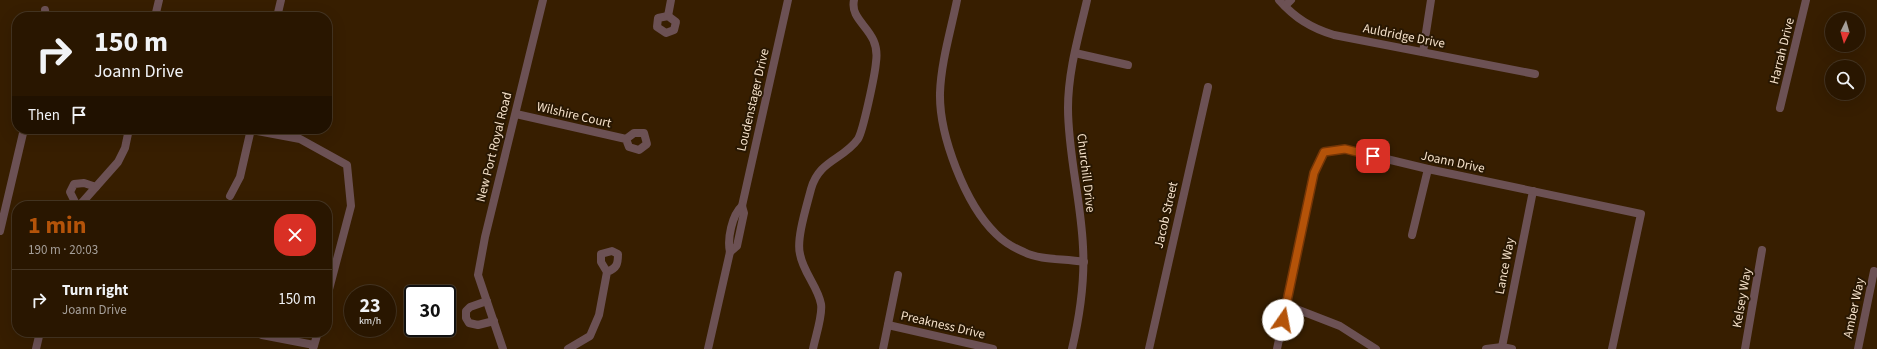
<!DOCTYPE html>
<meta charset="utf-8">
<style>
:root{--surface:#291600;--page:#35230f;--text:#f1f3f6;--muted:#a59f99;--line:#453522;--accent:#b45309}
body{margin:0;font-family:"Source Sans 3",sans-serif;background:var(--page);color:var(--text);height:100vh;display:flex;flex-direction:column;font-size:15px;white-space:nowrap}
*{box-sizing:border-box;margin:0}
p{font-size:13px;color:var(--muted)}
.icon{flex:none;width:22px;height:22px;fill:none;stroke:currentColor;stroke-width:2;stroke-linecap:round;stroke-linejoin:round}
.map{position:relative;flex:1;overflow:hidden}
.details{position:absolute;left:12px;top:201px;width:320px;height:136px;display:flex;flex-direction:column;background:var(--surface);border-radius:16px;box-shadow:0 4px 16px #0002,0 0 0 1px var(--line)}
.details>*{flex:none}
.top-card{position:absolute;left:12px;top:12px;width:320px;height:122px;border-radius:16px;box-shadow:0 4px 16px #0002,0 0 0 1px var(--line);background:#291600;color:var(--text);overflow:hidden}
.needle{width:26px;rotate:185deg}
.tools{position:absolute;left:1825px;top:12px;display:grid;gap:8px}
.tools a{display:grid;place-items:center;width:40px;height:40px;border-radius:50%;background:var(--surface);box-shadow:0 4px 16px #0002,0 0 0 1px var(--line);font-size:20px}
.speed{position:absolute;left:344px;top:285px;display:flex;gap:8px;font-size:20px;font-weight:700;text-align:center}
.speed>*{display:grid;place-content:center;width:52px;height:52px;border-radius:50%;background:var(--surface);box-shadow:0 4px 16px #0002,0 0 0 1px var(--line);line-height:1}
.speed small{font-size:10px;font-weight:400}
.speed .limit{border:2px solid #111;border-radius:6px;background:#fff;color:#111}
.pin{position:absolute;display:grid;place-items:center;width:34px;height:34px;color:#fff;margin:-17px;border-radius:8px;box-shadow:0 2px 6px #0006}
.me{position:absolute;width:44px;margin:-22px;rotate:12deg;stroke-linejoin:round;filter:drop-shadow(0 0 3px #0008)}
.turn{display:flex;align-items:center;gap:14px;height:84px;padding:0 16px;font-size:18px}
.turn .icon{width:52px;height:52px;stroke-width:2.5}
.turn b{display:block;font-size:28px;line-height:34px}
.then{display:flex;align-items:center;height:38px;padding:0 16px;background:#0003;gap:8px;font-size:15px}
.round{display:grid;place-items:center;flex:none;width:42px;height:42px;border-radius:16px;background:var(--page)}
.headline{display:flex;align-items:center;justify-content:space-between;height:68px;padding:0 16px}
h1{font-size:24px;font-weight:700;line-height:30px;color:var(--accent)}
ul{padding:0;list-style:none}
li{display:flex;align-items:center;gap:12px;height:60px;padding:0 16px;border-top:1px solid var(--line)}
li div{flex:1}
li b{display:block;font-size:15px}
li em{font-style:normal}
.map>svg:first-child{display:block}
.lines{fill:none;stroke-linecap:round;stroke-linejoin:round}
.street{stroke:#6c5154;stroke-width:8}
.route-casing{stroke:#753606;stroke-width:10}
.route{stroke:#b45309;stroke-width:7}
.labels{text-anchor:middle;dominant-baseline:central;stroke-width:4;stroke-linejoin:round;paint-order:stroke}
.street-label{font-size:13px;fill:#f5e1ca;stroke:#281702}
</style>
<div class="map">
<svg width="1877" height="349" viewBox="0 0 1877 349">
<rect width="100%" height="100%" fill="#371e00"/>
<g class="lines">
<g class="street">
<path d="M957,0C951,30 941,62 940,93C939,135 965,204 996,234C1004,242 1014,248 1024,252C1042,261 1064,258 1084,262"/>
<path d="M1279,0C1295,18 1311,28 1334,35L1535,74"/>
<polyline points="1285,6 1291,0"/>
<polyline points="45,10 46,17"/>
<polygon points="668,16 676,22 674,30 666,33 657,27 658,18"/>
<polyline points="668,16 671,0"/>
<polyline points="155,17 159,0"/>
<polyline points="277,17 281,0"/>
<polyline points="1423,52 1431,0"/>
<polyline points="1075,53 1128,65"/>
<polyline points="1780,108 1806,0"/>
<polyline points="516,114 626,139 629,147 639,150 647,144 644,133 634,133 626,139"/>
<polyline points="251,130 300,139 347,165 351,206 327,297"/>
<polyline points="230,196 240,177 251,129"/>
<polyline points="77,206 70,192 74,184 84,183 96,187"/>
<polyline points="79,206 118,162 125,148 129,129"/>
<polyline points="0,231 24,129"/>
<polyline points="1412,235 1428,169"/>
<polyline points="730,252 737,246 744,213 742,206 788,0"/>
<polyline points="487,301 470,307 466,311 466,318 469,323 478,325 494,321"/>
<polyline points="1286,305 1340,326 1376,349"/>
<polyline points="888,325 993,349"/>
<polyline points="262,335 314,345"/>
<polyline points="1502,347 1533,191"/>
<polyline points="36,349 40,332"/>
<polyline points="313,349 318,332"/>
<polyline points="503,349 478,275 485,237 543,0"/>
<path d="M568,349L590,336L599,315L607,272L601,262V254L612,251L618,254C618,264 617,268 607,272"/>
<path d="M708,349L730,252C727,239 732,215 742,206"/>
<path d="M813,349C815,338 823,315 821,304C818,287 803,272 800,254C796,239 807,205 811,189C819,160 843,160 858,139C863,131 875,75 876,62C881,29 849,23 854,0"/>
<polyline points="883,349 898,275"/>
<path d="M1072,349C1080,315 1085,282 1083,247C1081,200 1068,154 1068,108C1068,71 1079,35 1087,0"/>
<polyline points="1149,349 1208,87"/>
<polyline points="1277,349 1314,173 1324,152 1345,149 1428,169 1641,214 1612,349"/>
<polyline points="1486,349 1502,347 1512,349"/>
<polyline points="1745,349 1762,250"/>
<polyline points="1858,349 1874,271"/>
</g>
</g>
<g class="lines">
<defs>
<polyline id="route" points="1283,320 1314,173 1324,152 1345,149 1373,156"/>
</defs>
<use href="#route" class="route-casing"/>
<use href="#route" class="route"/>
</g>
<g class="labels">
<g class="street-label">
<text transform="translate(1404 36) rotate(11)">Auldridge Drive</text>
<text transform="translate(1782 51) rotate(-76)">Harrah Drive</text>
<text transform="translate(753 100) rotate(-77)">Loudenstager Drive</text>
<text transform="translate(574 115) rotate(13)">Wilshire Court</text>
<text transform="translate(494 147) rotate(-76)">New Port Royal Road</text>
<text transform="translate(1453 162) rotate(12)">Joann Drive</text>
<text transform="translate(1086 173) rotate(83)">Churchill Drive</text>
<text transform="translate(1166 215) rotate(-77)">Jacob Street</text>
<text transform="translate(1505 266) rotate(-79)">Lance Way</text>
<text transform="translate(1742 298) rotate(-80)">Kelsey Way</text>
<text transform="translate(1854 308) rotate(-78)">Amber Way</text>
<text transform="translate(943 325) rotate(13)">Preakness Drive</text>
</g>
</g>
</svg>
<div class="tools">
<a><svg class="needle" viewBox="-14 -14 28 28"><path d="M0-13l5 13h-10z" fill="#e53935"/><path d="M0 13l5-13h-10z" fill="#a59f99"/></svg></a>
<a><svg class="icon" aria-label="search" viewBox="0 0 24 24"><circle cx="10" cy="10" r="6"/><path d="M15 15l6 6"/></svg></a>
</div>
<div class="speed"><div>23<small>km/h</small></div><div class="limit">30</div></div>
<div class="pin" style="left:1373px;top:156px;background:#d93025"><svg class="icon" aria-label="arrive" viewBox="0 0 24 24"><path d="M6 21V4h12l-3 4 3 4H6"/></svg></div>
<svg class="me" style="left:1283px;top:320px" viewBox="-20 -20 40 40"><circle r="19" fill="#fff"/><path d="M0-13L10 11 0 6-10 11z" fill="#b45309"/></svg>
<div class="top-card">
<div class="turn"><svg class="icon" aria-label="right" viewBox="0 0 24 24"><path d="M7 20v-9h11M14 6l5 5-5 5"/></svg><div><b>150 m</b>Joann Drive</div></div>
<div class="then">Then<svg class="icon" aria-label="arrive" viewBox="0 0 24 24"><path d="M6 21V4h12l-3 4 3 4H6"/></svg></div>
</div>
<section class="details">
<div class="headline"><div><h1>1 min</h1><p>190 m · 20:03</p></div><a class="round" style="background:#d93025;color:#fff"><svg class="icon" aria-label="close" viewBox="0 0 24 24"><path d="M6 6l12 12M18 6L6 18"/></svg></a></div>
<ul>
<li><svg class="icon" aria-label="right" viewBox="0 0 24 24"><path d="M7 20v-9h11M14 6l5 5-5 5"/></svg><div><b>Turn right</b><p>Joann Drive</p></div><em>150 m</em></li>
</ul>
</section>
</div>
